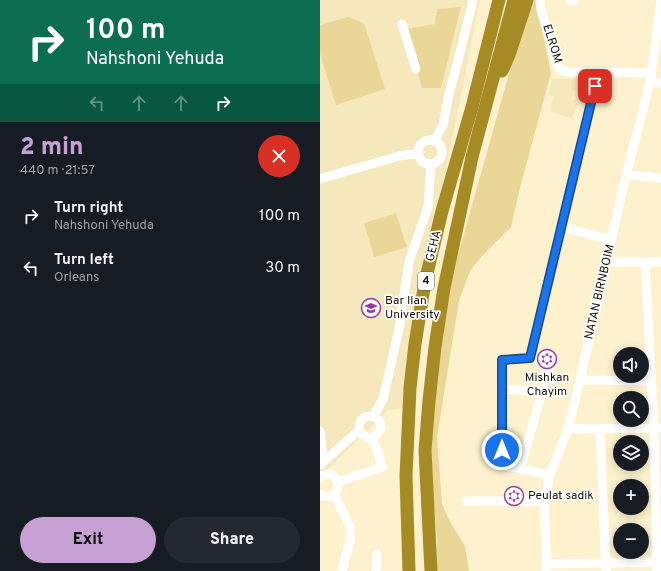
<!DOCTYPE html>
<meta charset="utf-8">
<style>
:root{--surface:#171b24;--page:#242831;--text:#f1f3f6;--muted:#9ea1a6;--accent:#c7a0d3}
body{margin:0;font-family:Overpass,sans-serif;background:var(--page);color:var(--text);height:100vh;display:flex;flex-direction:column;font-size:15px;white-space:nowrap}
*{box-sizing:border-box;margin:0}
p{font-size:13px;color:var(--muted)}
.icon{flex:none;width:22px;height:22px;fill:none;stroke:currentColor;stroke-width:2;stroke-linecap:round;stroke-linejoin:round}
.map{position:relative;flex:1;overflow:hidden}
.side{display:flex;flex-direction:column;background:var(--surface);width:320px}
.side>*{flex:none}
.top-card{background:#0b6e4f;color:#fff;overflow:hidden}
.controls{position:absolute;left:293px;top:347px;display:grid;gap:8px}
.controls a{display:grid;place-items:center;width:36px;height:36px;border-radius:50%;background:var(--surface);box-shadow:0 2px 10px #0003;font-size:20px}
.pin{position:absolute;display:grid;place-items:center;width:34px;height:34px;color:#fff;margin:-17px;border-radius:8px;box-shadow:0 2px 6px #0006}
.me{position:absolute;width:44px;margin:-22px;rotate:0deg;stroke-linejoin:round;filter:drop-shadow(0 0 3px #0008)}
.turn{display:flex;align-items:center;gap:14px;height:84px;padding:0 20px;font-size:18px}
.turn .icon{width:52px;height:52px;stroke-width:2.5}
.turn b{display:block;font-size:28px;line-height:34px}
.lanes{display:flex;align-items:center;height:38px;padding:0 20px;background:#0003;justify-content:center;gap:20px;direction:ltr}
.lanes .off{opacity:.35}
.round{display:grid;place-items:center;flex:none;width:42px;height:42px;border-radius:21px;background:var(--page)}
.headline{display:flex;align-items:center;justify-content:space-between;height:68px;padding:0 20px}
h1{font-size:24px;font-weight:800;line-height:30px;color:var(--accent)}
.button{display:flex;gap:8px;margin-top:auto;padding:8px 20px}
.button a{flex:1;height:46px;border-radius:24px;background:var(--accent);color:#111;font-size:16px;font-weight:800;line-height:46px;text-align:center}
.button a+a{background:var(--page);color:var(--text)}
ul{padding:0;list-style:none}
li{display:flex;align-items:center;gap:12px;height:52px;padding:0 20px}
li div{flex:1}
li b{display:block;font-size:15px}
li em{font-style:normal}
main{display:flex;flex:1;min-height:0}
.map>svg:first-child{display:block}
.built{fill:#f5e8bc}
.green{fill:#ead797}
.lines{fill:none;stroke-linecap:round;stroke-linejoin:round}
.minor{stroke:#fff;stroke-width:9}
.highway{stroke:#a68b24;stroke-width:13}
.route-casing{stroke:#114b97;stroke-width:10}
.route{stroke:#1a73e8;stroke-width:7}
.labels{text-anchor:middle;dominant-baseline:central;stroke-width:3.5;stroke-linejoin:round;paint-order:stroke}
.shield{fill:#fff;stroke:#5b5850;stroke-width:1}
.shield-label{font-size:11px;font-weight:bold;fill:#151105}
.street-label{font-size:12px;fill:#151105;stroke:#fff}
.poi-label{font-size:12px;fill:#151105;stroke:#fff;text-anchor:start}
</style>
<main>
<section class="side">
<div class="top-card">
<div class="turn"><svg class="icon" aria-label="right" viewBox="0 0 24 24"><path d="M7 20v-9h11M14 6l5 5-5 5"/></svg><div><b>100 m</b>Nahshoni Yehuda</div></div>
<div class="lanes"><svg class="icon off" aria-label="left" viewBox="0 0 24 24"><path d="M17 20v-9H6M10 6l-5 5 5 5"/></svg><svg class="icon off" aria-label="ahead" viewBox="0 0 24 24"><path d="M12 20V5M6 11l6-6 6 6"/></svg><svg class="icon off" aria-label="ahead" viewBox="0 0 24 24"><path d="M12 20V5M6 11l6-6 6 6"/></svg><svg class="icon" aria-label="right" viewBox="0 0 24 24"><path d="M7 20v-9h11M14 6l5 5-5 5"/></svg></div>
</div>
<div class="headline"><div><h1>2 min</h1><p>440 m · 21:57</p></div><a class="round" style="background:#d93025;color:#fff"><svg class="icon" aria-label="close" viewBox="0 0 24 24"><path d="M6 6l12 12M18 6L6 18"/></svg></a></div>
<ul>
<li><svg class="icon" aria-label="right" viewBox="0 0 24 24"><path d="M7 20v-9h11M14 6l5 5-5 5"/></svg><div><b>Turn right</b><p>Nahshoni Yehuda</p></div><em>100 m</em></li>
<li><svg class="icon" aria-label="left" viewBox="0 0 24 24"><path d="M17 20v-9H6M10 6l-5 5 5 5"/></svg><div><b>Turn left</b><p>Orleans</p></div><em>30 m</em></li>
</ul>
<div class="button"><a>Exit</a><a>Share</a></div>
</section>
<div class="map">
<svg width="341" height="571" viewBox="0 0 341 571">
<rect width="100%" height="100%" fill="#fdf2cd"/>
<g class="built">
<polygon points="0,0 160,0 118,209 84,408 67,411 0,477"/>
<polygon points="268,78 267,92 253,91 252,99 256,100 258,105 252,118 230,112 233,97 228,95 232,79"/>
</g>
<g class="green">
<polygon points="212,0 217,0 218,10 231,73 200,188 191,227 162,256 150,271 139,301 117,437 122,504 130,522 145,546 149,571 117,571 117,538 110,461 113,405 131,280 197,45"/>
<polygon points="141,7 121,88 102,88 86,29 115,24 117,9"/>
<polygon points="28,17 44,23 65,89 16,105 0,54 0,25"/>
<polygon points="76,213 87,247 54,257 44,223"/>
</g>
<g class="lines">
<g class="minor">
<polyline points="220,0 221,10 237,65 241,70 247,72 332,73"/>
<polyline points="250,0 254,1"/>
<polyline points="82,24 96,69"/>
<polyline points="330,82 341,83"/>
<circle cx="110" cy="152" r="12"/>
<polyline points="114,141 123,125 129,94 143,41 153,0"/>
<polyline points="306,175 341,178"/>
<polyline points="0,179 79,156 99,153"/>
<polyline points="242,227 291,240"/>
<polyline points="286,262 341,262"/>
<polyline points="325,262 334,428 337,571"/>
<polyline points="210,358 275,86"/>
<polyline points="260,380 331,381"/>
<polyline points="182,389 221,392"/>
<polyline points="53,417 63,399 79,329 89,262 108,207 111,164"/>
<polyline points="280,428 286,571"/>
<polyline points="248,429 341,428"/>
<polyline points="0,431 4,461"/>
<polyline points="0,465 39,430"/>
<polyline points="200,469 230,364 210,358 182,360 181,465 230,475"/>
<path d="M0,477C23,462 24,509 0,494"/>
<path d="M18,482L62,467C60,459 56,442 49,438C45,436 42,436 40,431C36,421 47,412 56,418C66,424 59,437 50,438"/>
<polyline points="14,494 30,527 30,541 22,571"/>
<polyline points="146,501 224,501"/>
<polyline points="227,564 341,562"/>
<polyline points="56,571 57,554"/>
<polyline points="227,571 224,501 230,475 248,429 260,380 306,175 330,82 341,0"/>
</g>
<g class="highway">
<polyline points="182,71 189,55 207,0"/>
<polyline points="89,571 86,476 90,388 95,344 105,282 122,211 152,107 179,0"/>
<polyline points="111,571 105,450 109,401 115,347 124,288 152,157 194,0"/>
</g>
</g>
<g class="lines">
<defs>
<polyline id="route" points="182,450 182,360 210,358 275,86"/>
</defs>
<use href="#route" class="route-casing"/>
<use href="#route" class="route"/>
</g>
<defs>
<symbol id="university-ring" viewBox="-11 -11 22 22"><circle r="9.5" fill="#fff" stroke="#933ba8" stroke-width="1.5"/><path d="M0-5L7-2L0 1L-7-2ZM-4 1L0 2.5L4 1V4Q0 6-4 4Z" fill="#933ba8"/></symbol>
<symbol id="synagogue-ring" viewBox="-11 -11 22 22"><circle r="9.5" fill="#fff" stroke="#933ba8" stroke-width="1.5"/><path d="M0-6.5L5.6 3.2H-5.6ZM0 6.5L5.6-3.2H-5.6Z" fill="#933ba8"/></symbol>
</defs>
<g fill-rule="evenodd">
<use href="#university-ring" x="40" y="297" width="22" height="22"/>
<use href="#synagogue-ring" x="216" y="348" width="22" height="22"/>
<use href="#synagogue-ring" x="183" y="485" width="22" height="22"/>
</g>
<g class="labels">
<rect class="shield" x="98" y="272" width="16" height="18" rx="3"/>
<g class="shield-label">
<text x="106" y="281">4</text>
</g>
<g class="street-label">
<text transform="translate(232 44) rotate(72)">ELROM</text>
<text transform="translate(114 246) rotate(-77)">GEHA</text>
<text transform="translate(280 292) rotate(-77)">NATAN BIRNBOIM</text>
</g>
<g class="poi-label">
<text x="65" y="301">Bar Ilan<tspan x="65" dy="14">University</tspan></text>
<text x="227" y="378" text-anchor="middle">Mishkan<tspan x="227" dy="14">Chayim</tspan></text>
<text x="208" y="496">Peulat sadik</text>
</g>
</g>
</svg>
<div class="controls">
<a><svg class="icon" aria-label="sound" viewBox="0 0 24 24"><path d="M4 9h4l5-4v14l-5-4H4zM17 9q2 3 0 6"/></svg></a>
<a><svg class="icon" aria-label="search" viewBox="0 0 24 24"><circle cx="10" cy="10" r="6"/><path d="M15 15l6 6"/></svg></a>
<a><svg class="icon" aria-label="layers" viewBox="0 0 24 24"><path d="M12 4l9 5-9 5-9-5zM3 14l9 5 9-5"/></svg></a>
<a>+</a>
<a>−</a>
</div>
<div class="pin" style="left:275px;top:86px;background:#d93025"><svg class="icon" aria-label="arrive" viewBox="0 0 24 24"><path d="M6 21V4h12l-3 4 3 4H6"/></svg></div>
<svg class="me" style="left:182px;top:450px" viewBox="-20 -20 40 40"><circle r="17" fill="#1a73e8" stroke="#fff" stroke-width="3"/><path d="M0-11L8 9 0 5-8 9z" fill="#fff"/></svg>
</div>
</main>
